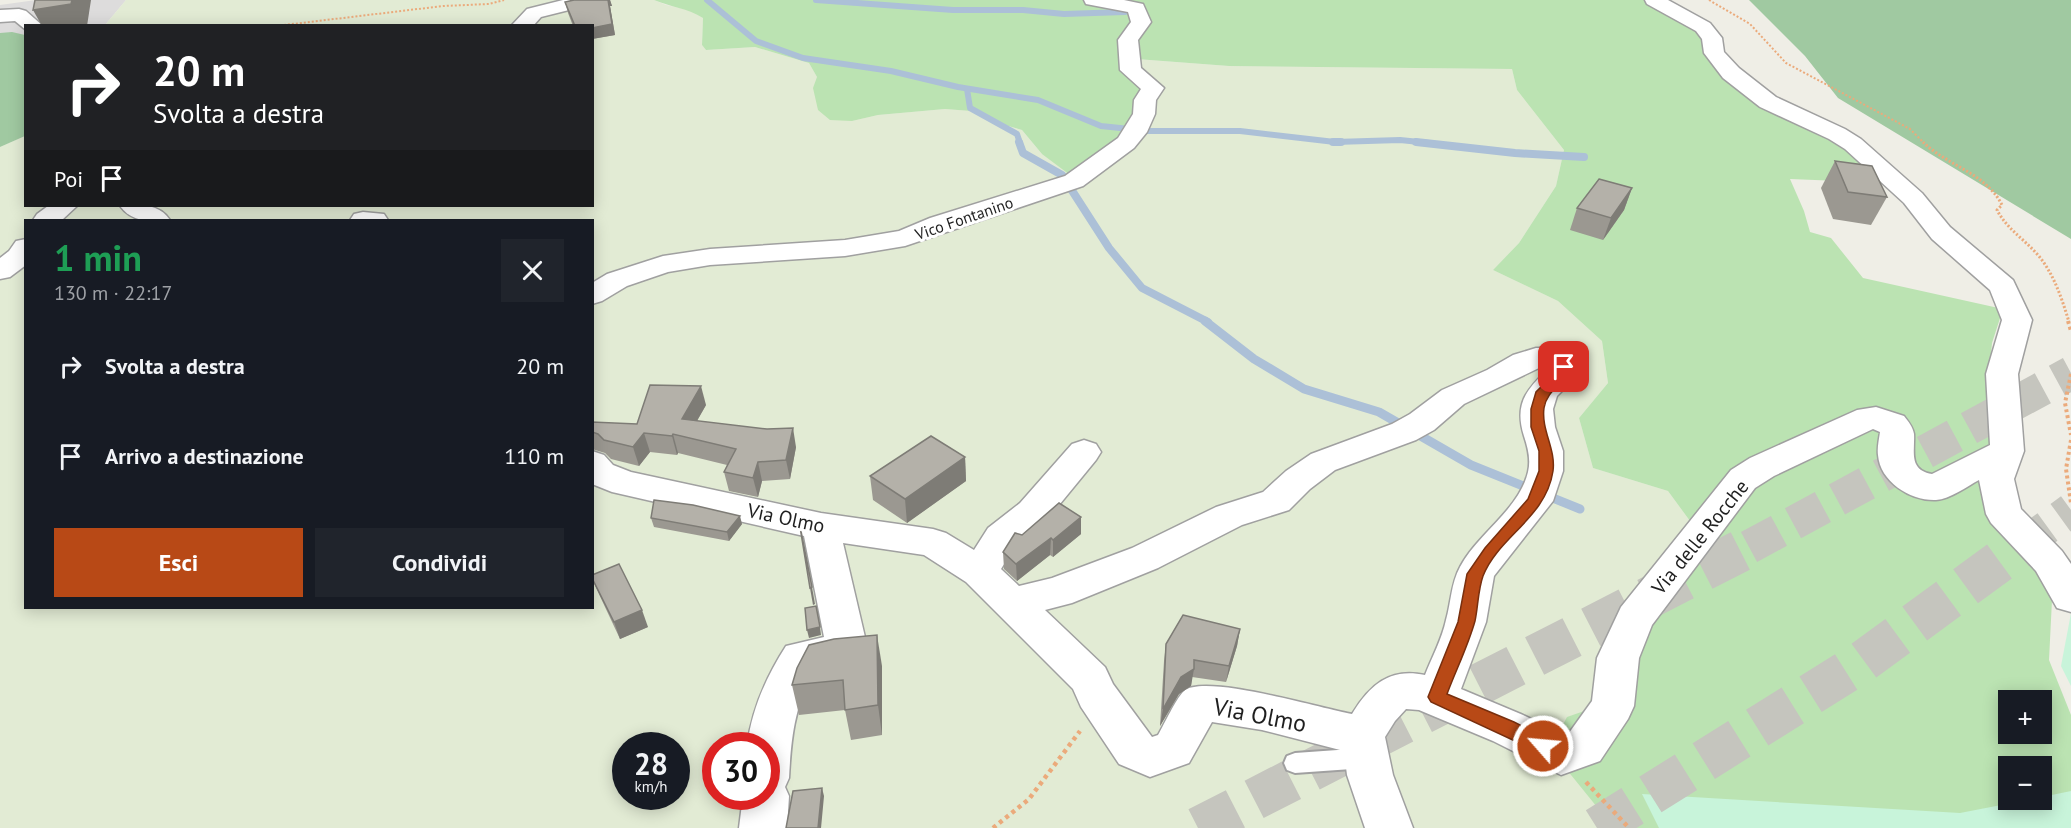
<!DOCTYPE html>
<html lang="it">
<meta charset="utf-8">
<style>
:root{--surface:#171b24;--page:#20242c;--text:#f1f3f6;--muted:#9ea1a6;--accent:#b84916}
body{margin:0;font-family:"PT Sans",sans-serif;background:var(--page);color:var(--text);height:100vh;display:flex;flex-direction:column;font-size:22px;white-space:nowrap}
*{box-sizing:border-box;margin:0}
p{font-size:20px;color:var(--muted)}
.icon{flex:none;width:33px;height:33px;fill:none;stroke:currentColor;stroke-width:2;stroke-linecap:round;stroke-linejoin:round}
.map{position:relative;flex:1;overflow:hidden}
.drawer{position:absolute;left:24px;top:219px;width:570px;height:390px;display:flex;flex-direction:column;background:var(--surface);border-radius:0px;box-shadow:0 3px 15px #0003}
.drawer>*{flex:none}
.top-card{position:absolute;left:24px;top:24px;width:570px;height:183px;border-radius:0px;box-shadow:0 3px 15px #0003;background:#202124;color:#fff;overflow:hidden}
.fabs{position:absolute;left:1998px;top:690px;display:grid;gap:12px}
.fabs a{display:grid;place-items:center;width:54px;height:54px;border-radius:0px;background:var(--surface);box-shadow:0 3px 15px #0003;font-size:30px}
.speed{position:absolute;left:612px;top:732px;display:flex;gap:12px;font-size:30px;font-weight:700;text-align:center}
.speed>*{display:grid;place-content:center;width:78px;height:78px;border-radius:50%;background:var(--surface);box-shadow:0 3px 15px #0003;line-height:1}
.speed small{font-size:15px;font-weight:400}
.speed .limit{border:9px solid #d22;background:#fff;color:#111}
.pin{position:absolute;display:grid;place-items:center;width:51px;height:51px;color:#fff;margin:-26px;border-radius:12px;box-shadow:0 3px 9px #0006}
.me{position:absolute;width:66px;margin:-33px;rotate:297deg;stroke-linejoin:round;filter:drop-shadow(0 0 4px #0008)}
.turn{display:flex;align-items:center;gap:21px;height:126px;padding:0 30px;font-size:27px}
.turn .icon{width:78px;height:78px;stroke-width:2.5}
.turn b{display:block;font-size:42px;line-height:51px}
.then{display:flex;align-items:center;height:57px;padding:0 30px;background:#0003;gap:12px;font-size:22px}
.round{display:grid;place-items:center;flex:none;width:63px;height:63px;border-radius:0px;background:var(--page)}
.summary{display:flex;align-items:center;justify-content:space-between;height:102px;padding:0 30px}
h1{font-size:36px;font-weight:800;line-height:45px;color:#1e9e55}
.button{display:flex;gap:12px;margin-top:auto;padding:12px 30px}
.button a{flex:1;height:69px;border-radius:0px;background:var(--accent);color:#fff;font-size:24px;font-weight:800;line-height:69px;text-align:center}
.button a+a{background:var(--page);color:var(--text)}
ul{padding:0;list-style:none}
li{display:flex;align-items:center;gap:18px;height:90px;padding:0 30px}
li div{flex:1}
li b{display:block;font-size:22px}
li em{font-style:normal}
.map>svg:first-child{display:block}
.residential{fill:#dddcdc}
.farmland{fill:#e2ebd4;fill-rule:evenodd}
.grass{fill:#bbe3b2;fill-rule:evenodd}
.forest{fill:#a0c9a1}
.park{fill:#c8f4da}
.lines{fill:none;stroke-linecap:round;stroke-linejoin:round}
.stream-far2{stroke:#acc0d7;stroke-width:6}
.stream-far1{stroke:#acc0d7;stroke-width:8}
.stream{stroke:#acc0d7;stroke-width:9}
.highway-tunnel-far1{stroke:#c5c5be;stroke-width:34;stroke-dasharray:34 16;stroke-linecap:butt}
.highway-tunnel{stroke:#c5c5be;stroke-width:42;stroke-dasharray:42 21;stroke-linecap:butt}
.lane-casing{stroke:#a0a0a0;stroke-width:4}
.street-casing{stroke:#a0a0a0;stroke-width:3}
.path-far3{stroke:#ebaa7b;stroke-width:2;stroke-dasharray:2 2;stroke-linecap:butt}
.path-far2{stroke:#ebaa7b;stroke-width:3;stroke-dasharray:2 2;stroke-linecap:butt}
.path-far1{stroke:#ebaa7b;stroke-width:4;stroke-dasharray:3 3;stroke-linecap:butt}
.path{stroke:#ebaa7b;stroke-width:4.5;stroke-dasharray:4 4;stroke-linecap:butt}
.lane{fill:#fff;fill-rule:evenodd}
.street{fill:#fff;fill-rule:evenodd}
.wall{fill:#9b9891}
.shaded-wall{fill:#7e7c76}
.building{fill:#b4b1a9;stroke:#7e7c76;stroke-width:1.5}
.route{fill:#b84916;stroke:#782f0e;stroke-width:1.5}
.labels{text-anchor:middle;dominant-baseline:central;stroke-width:6;stroke-linejoin:round;paint-order:stroke}
.far-street-label{font-size:16px;fill:#1f1f1f;stroke:#fff}
.street-label{font-size:20px;fill:#1f1f1f;stroke:#fff}
.near-street-label{font-size:24px;fill:#1f1f1f;stroke:#fff}
</style>
<div class="map">
<svg width="2071" height="828" viewBox="0 0 2071 828">
<rect width="100%" height="100%" fill="#efeee6"/>
<polygon class="residential" points="36,0 126,0 105,25 26,26 25,35 0,33 0,5"/>
<path class="farmland" d="M126,0H654L666,5L693,11L703,18L702,45L706,50L755,47L809,63L817,77L852,121L878,115L945,109L971,111L987,120L1022,130L1042,154L1122,58L1229,66L1512,69L1517,90L1564,150L1556,186L1519,243L1493,270L1558,301L1602,341L1608,383L1579,418L1593,468L1668,491L1690,521L1621,612L1587,710L1600,811L1614,828H0V147L25,136L26,206H592V26L105,25ZM26,220H592V608H26ZM626,746H676V796H626ZM716,746H766V796H716Z"/>
<path class="grass" d="M654,0H1645L1698,28L1712,60L1845,144L1889,183L1790,179L1804,211L1810,232L1831,238L1863,278L2003,309L1992,343L1989,377L1993,427L1980,487L1995,516L2042,563L2052,600L2049,660L2071,715V828H1614L1550,749L1567,717L1587,710L1621,612L1690,521L1668,491L1593,468L1579,418L1608,383L1602,341L1558,301L1493,270L1519,243L1556,186L1564,150L1517,90L1512,69L1229,66L1123,58L1145,91L1119,143L1070,175L1042,154L1022,130L987,120L971,111L945,109L878,115L852,121L830,120L818,110L813,88L817,77L809,63L755,47L706,50L702,45L703,18C688,8 670,7 654,0ZM2008,700H2042V734H2008ZM2008,766H2042V800H2008Z"/>
<g class="forest">
<polygon points="1749,0 2071,0 2071,239 1838,98 1805,56"/>
<polygon points="12,32 25,35 25,136 0,147 0,33"/>
</g>
<g class="park">
<polygon points="2071,613 2071,686 2061,666"/>
<polygon points="2071,791 2071,828 1659,828 1642,794 1960,813 2027,800 2042,800 2042,797"/>
</g>
<g class="lines">
<g class="stream-far2">
<polyline points="707,0 756,41 803,58 891,71 958,87 1038,100 1101,126 1149,131 1240,131 1335,142 1400,140 1429,143"/>
<polyline points="816,0 953,10 1023,10 1064,14 1125,12"/>
<polyline points="967,89 970,108 1017,134 1020,143"/>
</g>
<g class="stream-far1">
<polyline points="1019,142 1023,153 1062,175 1109,248 1142,288 1208,322"/>
<polyline points="1333,142 1341,142"/>
<polyline points="1416,142 1515,153 1584,157"/>
</g>
<polyline class="stream" points="1205,321 1254,359 1304,389 1379,412 1471,465 1580,509"/>
<g class="highway-tunnel-far1">
<polyline points="1749,547 2071,373"/>
<polyline points="2020,547 2071,510"/>
</g>
<g class="highway-tunnel">
<polyline points="1198,828 1752,545"/>
<polyline points="1597,828 1862,662 2022,545"/>
</g>
<defs>
<polygon id="lane" points="1366,748 1374,751 1377,758 1374,765 1366,768 1295,773 1287,770 1284,763 1287,756 1295,753"/>
<g id="street">
<polygon points="563,0 595,0 593,4 541,17 533,26 511,26 527,9"/>
<polygon points="1084,0 1124,0 1143,4 1151,22 1138,40 1141,68 1164,88 1156,100 1155,114 1147,132 1134,148 1083,186 905,246 845,256 710,265 668,272 627,286 602,301 592,304 592,283 607,274 663,256 710,249 845,240 899,231 930,218 1065,176 1118,138 1133,114 1134,100 1141,89 1120,70 1118,40 1131,22 1128,12 1086,4"/>
<path d="M1645,0H1668L1710,23L1722,38L1724,52L1739,68L1776,97L1845,129L1861,139L1922,193L1950,227L2013,280L2032,320L2018,374L2024,451L2014,479L2021,509L2062,551L2071,564V612L2057,608L2036,571L1991,523L1986,514L1979,480C1966,487 1950,499 1936,500C1911,501 1880,482 1878,455C1877,448 1879,439 1880,432L1873,429L1774,476L1755,488L1652,625L1639,658L1634,706L1628,719L1600,761L1561,775L1493,741L1419,710L1406,709L1395,721L1385,737L1393,775L1413,828H1365L1347,775L1344,751L1262,730L1212,722L1189,763L1150,777L1119,764L1081,707L1073,689L966,582L924,555L843,543L868,650L861,662L814,673C794,705 791,741 789,778L785,787L789,796L787,828H739L743,796H766V746H747C752,709 766,677 786,646L824,637L804,536L612,492L592,484V451L604,455L613,465L631,472L821,513L933,529L946,533L974,550L988,528L1020,503L1072,444L1084,440L1096,444L1101,452L1096,460L1046,521L1014,548L1001,569L1019,586L1052,578L1132,548L1216,507L1263,492L1286,471L1311,454L1392,424L1410,414L1442,390L1487,370L1513,355L1536,348H1548L1569,354L1580,367L1573,380L1557,396L1553,409L1555,427L1563,451V471L1553,501L1494,576L1486,622L1461,689L1523,715L1563,734L1569,733L1592,701L1597,658L1621,607L1731,470L1750,458L1857,410L1876,407L1904,416C1908,421 1913,427 1914,434C1915,451 1908,470 1932,474L1990,445L1986,374L2002,320L1990,290L1932,239L1904,203L1845,149L1829,139L1760,107L1723,78L1704,53L1702,39L1696,31L1647,4ZM1539,368L1548,369C1526,390 1514,404 1524,436C1528,448 1531,460 1528,472C1519,510 1478,533 1460,567C1451,583 1451,603 1446,620C1442,639 1432,657 1425,675C1389,667 1369,686 1352,714C1323,709 1204,673 1184,691C1175,700 1165,723 1158,735L1152,737L1113,684L1105,667L1045,610L1072,603L1158,568L1242,525L1289,510L1310,489L1335,470L1416,440L1434,430L1464,404Z"/>
<polygon points="19,9 26,11 43,26 26,26 26,30 15,21 0,22 0,10"/>
<polygon points="48,206 77,206 62,220 33,220 37,214"/>
<path d="M120,206C138,204 159,203 170,220C152,222 132,223 120,206Z"/>
<polygon points="363,212 384,214 388,220 350,220 354,214"/>
<polygon points="26,239 26,265 10,277 0,279 0,258 9,251 16,241"/>
</g>
</defs>
<use href="#lane" class="lane-casing"/>
<use href="#street" class="street-casing"/>
<g class="path-far3">
<polyline points="1709,0 1750,24 1786,63 1910,129 1924,143"/>
<polyline points="276,26 443,6 489,4 504,0"/>
</g>
<path class="path-far2" d="M1923,142C1946,165 1986,173 2002,205L1997,210C2007,229 2024,239 2038,255C2054,274 2062,299 2069,322"/>
<g class="path-far1">
<polyline points="2068,321 2071,331"/>
<polyline points="2071,374 2065,403 2071,435"/>
<polyline points="2071,440 2066,469 2071,503"/>
</g>
<g class="path">
<polyline points="1586,782 1629,828"/>
<polyline points="993,828 1029,799 1080,731"/>
</g>
<use href="#lane" class="lane"/>
<use href="#street" class="street"/>
</g>
<g class="wall">
<polygon points="574,0 610,0 612,6 610,6 615,35 592,39 592,26 573,26 568,13 565,2"/>
<polygon points="1835,161 1887,197 1871,225 1833,219 1821,188"/>
<polygon points="1632,188 1624,210 1603,240 1570,230 1577,208"/>
<polygon points="706,405 697,421 796,447 790,479 762,481 758,497 729,491 724,472 727,465 678,453 677,455 650,452 639,466 611,459 605,453 592,449 592,422 637,424"/>
<polygon points="965,457 966,481 907,523 873,500 870,476"/>
<polygon points="651,518 742,524 729,541 654,527"/>
<polygon points="1081,534 1053,557 1050,555 1017,581 1004,569 1003,552 1022,535"/>
<polygon points="592,579 648,627 620,639 598,592"/>
<polygon points="1240,629 1237,646 1226,682 1192,677 1191,686 1179,694 1160,726 1164,661 1166,644"/>
<polygon points="882,666 882,735 851,740 845,710 799,715 792,685"/>
</g>
<g class="shaded-wall">
<polygon points="72,0 91,0 87,26 42,26 33,10"/>
<polygon points="606,0 610,0 612,6 610,6 615,35 592,39 592,28"/>
<polygon points="1632,188 1624,210 1603,240 1611,218"/>
<polygon points="701,386 706,405 687,438 682,419"/>
<polygon points="793,428 796,447 790,479 786,460"/>
<polygon points="644,433 650,452 639,466 633,447"/>
<polygon points="673,434 678,453 677,455 672,436"/>
<polygon points="965,457 966,481 907,523 905,499"/>
<polygon points="758,462 762,481 758,497 753,478"/>
<polygon points="740,516 742,524 729,541 727,532"/>
<polygon points="1081,517 1081,534 1053,557 1053,540"/>
<polygon points="1051,538 1050,555 1017,581 1016,564"/>
<polygon points="812,587 815,604 813,605 810,588"/>
<polygon points="642,610 648,627 620,639 614,622"/>
<polygon points="820,627 821,635 809,638 807,630"/>
<polygon points="1240,629 1237,646 1226,682 1229,666"/>
<polygon points="877,635 882,666 882,735 878,705"/>
<polygon points="1194,669 1191,686 1179,694 1160,726 1163,709 1181,677"/>
<polygon points="822,788 824,796 821,828 818,828"/>
</g>
<g class="building">
<polygon points="35,0 72,0 71,4 33,10"/>
<polygon points="574,0 608,0 612,24 592,28 592,26 575,26 565,2"/>
<polygon points="1835,161 1872,166 1887,197 1848,192"/>
<polygon points="1599,179 1632,188 1611,218 1577,208"/>
<polygon points="650,385 701,386 682,419 767,429 793,428 786,460 758,462 753,478 724,472 736,449 673,434 672,436 644,433 633,447 604,440 598,434 592,432 592,422 637,424"/>
<polygon points="931,436 965,457 905,499 870,476"/>
<polygon points="654,500 693,505 740,516 727,532 651,518"/>
<polygon points="1059,503 1081,517 1053,540 1051,538 1016,564 1003,552 1015,533 1022,535"/>
<polygon points="799,521 812,587 810,588"/>
<polygon points="619,564 642,610 614,622 592,578 592,575"/>
<polygon points="816,606 820,627 807,630 805,608"/>
<polygon points="1183,615 1240,629 1229,666 1194,660 1194,669 1181,677 1163,709 1166,644"/>
<polygon points="877,635 878,705 845,710 843,680 792,685 797,668 809,645 834,639"/>
<polygon points="822,788 818,828 786,828 793,791"/>
</g>
<path class="route" d="M1564,363L1570,367C1566,384 1547,389 1544,408C1541,430 1556,449 1553,471C1546,518 1498,537 1483,576C1478,590 1478,607 1475,621C1468,646 1456,670 1447,694L1514,722L1550,740L1553,746L1550,752L1543,754L1431,702L1428,697L1458,622L1467,574L1485,548L1528,499L1539,471V451L1531,427V409L1536,392L1556,372L1559,364Z"/>
<g class="labels">
<g class="far-street-label">
<text transform="translate(964 218) rotate(-19)">Vico Fontanino</text>
</g>
<g class="street-label">
<text transform="translate(786 518) rotate(12)">Via Olmo</text>
<text transform="translate(1700 537) rotate(-51)">Via delle Rocche</text>
</g>
<g class="near-street-label">
<text transform="translate(1260 715) rotate(11)">Via Olmo</text>
</g>
</g>
</svg>
<div class="fabs">
<a>+</a>
<a>−</a>
</div>
<div class="speed"><div>28<small>km/h</small></div><div class="limit">30</div></div>
<div class="pin" style="left:1564px;top:367px;background:#d93025"><svg class="icon" aria-label="arrive" viewBox="0 0 24 24"><path d="M6 21V4h12l-3 4 3 4H6"/></svg></div>
<svg class="me" style="left:1543px;top:746px" viewBox="-20 -20 40 40"><circle r="17" fill="#b84916" stroke="#fff" stroke-width="3"/><path d="M0-11L8 9 0 5-8 9z" fill="#fff"/></svg>
<div class="top-card">
<div class="turn"><svg class="icon" aria-label="right" viewBox="0 0 24 24"><path d="M7 20v-9h11M14 6l5 5-5 5"/></svg><div><b>20 m</b>Svolta a destra</div></div>
<div class="then">Poi<svg class="icon" aria-label="arrive" viewBox="0 0 24 24"><path d="M6 21V4h12l-3 4 3 4H6"/></svg></div>
</div>
<section class="drawer">
<div class="summary"><div><h1>1 min</h1><p>130 m · 22:17</p></div><a class="round"><svg class="icon" aria-label="close" viewBox="0 0 24 24"><path d="M6 6l12 12M18 6L6 18"/></svg></a></div>
<ul>
<li><svg class="icon" aria-label="right" viewBox="0 0 24 24"><path d="M7 20v-9h11M14 6l5 5-5 5"/></svg><div><b>Svolta a destra</b></div><em>20 m</em></li>
<li><svg class="icon" aria-label="arrive" viewBox="0 0 24 24"><path d="M6 21V4h12l-3 4 3 4H6"/></svg><div><b>Arrivo a destinazione</b></div><em>110 m</em></li>
</ul>
<div class="button"><a>Esci</a><a>Condividi</a></div>
</section>
</div>
